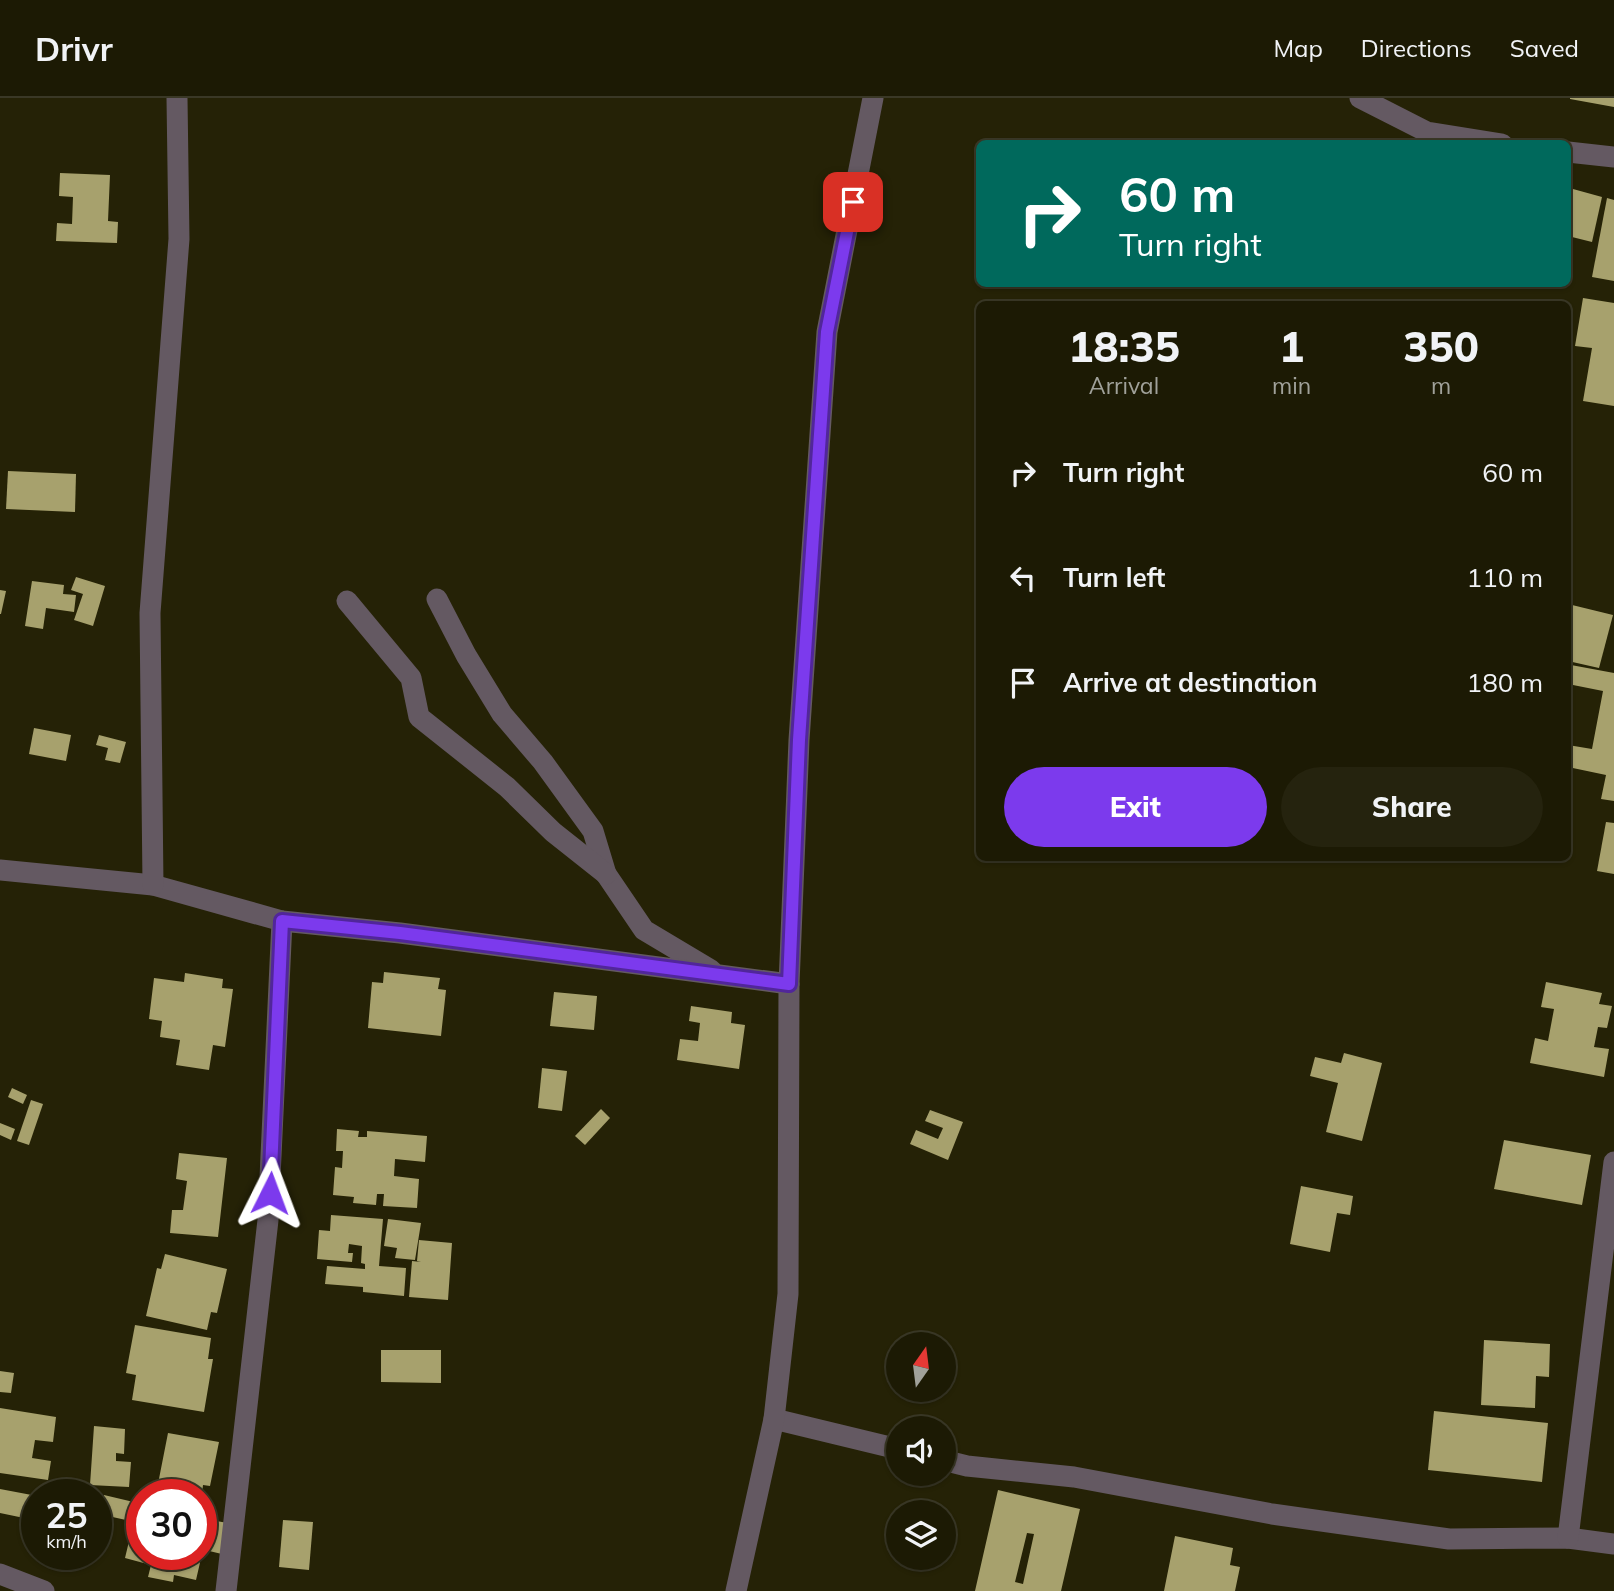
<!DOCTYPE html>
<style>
:root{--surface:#1c1a04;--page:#25230e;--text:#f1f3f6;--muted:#a0a19a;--line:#3a3826;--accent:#7c3aed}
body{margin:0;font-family:Mulish,sans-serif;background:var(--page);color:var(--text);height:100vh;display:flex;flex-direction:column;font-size:26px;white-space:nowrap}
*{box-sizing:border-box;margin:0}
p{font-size:23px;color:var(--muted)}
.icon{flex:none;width:38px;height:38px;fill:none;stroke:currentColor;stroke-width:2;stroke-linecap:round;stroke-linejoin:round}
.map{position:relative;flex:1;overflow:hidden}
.drawer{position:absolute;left:976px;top:203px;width:595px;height:560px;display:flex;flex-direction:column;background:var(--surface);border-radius:10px;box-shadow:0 2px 5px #0004,0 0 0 2px var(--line)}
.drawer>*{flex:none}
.banner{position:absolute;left:976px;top:42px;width:595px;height:147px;border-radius:10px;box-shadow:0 2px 5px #0004,0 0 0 2px var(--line);background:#00695c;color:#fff;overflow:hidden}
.needle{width:46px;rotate:14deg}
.controls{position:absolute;left:886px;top:1234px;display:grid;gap:14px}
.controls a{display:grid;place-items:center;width:70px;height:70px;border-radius:50%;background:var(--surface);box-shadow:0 2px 5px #0004,0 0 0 2px var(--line);font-size:35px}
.speed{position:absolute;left:21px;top:1381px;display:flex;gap:14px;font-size:35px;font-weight:700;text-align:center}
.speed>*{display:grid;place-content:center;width:91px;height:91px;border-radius:50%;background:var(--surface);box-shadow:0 2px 5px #0004,0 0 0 2px var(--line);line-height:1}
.speed small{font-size:18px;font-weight:400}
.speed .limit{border:10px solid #d22;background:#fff;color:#111}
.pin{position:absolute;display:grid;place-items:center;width:60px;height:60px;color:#fff;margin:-30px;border-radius:14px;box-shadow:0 4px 10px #0006}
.me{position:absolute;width:77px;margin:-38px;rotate:3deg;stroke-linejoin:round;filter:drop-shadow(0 0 5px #0008)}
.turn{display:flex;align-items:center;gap:24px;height:147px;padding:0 28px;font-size:32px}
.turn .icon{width:91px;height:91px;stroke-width:2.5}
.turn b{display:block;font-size:49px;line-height:60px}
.eta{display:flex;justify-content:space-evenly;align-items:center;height:119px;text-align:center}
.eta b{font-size:42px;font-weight:800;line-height:49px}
.primary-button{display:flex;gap:14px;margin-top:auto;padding:14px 28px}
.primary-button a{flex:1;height:80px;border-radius:42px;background:var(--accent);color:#fff;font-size:28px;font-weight:800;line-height:80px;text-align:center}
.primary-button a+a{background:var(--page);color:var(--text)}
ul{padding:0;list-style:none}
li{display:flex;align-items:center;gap:21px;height:105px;padding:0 28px}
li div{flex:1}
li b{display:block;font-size:26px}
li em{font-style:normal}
header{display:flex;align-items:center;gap:42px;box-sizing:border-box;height:98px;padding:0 35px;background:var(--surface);border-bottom:2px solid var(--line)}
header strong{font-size:33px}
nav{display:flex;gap:38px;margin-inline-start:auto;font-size:24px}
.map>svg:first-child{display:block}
.building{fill:#a7a16d;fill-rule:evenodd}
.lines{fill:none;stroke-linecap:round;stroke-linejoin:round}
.minor{stroke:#645962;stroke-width:21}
.route-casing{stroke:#51269a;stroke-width:18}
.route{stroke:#7c3aed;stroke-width:12}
</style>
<header>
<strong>Drivr</strong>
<nav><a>Map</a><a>Directions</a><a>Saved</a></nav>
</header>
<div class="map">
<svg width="1614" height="1493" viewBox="0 0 1614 1493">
<rect width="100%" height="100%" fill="#252206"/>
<g class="building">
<polygon points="1570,0 1614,0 1614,9 1570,1"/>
<polygon points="60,75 110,77 108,123 118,124 117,145 56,143 57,125 72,126 73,99 59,98"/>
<polygon points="1573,91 1602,99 1592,144 1568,138 1568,111"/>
<polygon points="1607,100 1614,102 1614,183 1592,179"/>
<polygon points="1583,200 1614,205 1614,308 1583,303 1592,250 1575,248"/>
<polygon points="8,373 76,376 75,414 6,411"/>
<polygon points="76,479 105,488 93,528 74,522 83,496 71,492"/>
<polygon points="32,483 64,487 63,496 76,497 74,514 46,510 43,531 25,528"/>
<polygon points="0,492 6,493 1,516 0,516"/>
<polygon points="1568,506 1613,517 1599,570 1568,563"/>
<polygon points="1571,567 1614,575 1614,703 1601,701 1606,677 1568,669 1568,647 1592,651 1603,593 1568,586"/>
<polygon points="34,630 71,637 66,663 29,656"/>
<polygon points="99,637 126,644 120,665 105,662 108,650 96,647"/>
<polygon points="1606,724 1614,725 1614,776 1597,773"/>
<polygon points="384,874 440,880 438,891 446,892 441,938 368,930 372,884 383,885"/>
<polygon points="185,875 223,881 222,890 233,891 225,949 213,947 209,972 176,967 180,942 160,939 162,923 149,921 154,880 184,884"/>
<polygon points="1546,884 1602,895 1599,906 1612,908 1607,930 1598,929 1594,949 1609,951 1604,979 1530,965 1535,940 1548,943 1554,911 1541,909"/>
<polygon points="554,894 597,898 594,932 550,928"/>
<polygon points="691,908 732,914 731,925 745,927 739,971 677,962 680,941 698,943 700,925 689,923"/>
<polygon points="1344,955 1382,965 1362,1043 1326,1034 1338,985 1310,978 1315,959 1341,965"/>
<polygon points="542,970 567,973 562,1013 538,1010"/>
<polygon points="12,990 27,997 23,1006 8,999"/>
<polygon points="31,1002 43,1006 29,1047 17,1043"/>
<polygon points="601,1011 610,1020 585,1047 575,1038"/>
<polygon points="930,1012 963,1024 948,1062 910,1046 916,1032 938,1041 943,1030 925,1023"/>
<polygon points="0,1025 15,1031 11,1042 0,1037"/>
<polygon points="337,1031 359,1033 358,1039 367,1039 367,1033 427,1038 425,1064 395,1061 394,1078 419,1081 417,1110 383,1108 384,1096 377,1096 376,1107 353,1105 354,1099 333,1097 335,1069 342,1070 343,1053 336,1053"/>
<polygon points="1504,1042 1591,1057 1582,1107 1494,1091"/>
<polygon points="179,1055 227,1060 218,1139 170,1135 172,1112 183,1112 187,1083 176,1081"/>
<polygon points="1301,1088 1353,1098 1350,1117 1337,1115 1330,1154 1290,1146"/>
<polygon points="331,1117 383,1121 379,1168 406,1170 404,1198 363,1194 363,1189 325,1186 327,1168 365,1171 365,1166 361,1165 362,1148 349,1146 348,1155 353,1155 352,1164 317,1161 319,1132 330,1133"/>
<polygon points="388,1121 421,1125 415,1162 395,1160 397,1150 384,1148"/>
<polygon points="419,1142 452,1145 448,1202 409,1199 412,1163 421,1164 417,1163"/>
<polygon points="165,1156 227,1171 217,1215 211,1214 207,1232 146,1218 157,1170 161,1171"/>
<polygon points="135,1227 211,1240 208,1261 213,1261 204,1314 132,1302 136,1277 126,1275"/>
<polygon points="1484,1242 1550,1246 1549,1279 1536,1278 1535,1310 1481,1307"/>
<polygon points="381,1252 441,1252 441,1285 381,1284"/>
<polygon points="0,1273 14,1275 11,1295 0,1294"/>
<polygon points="0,1310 56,1319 53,1344 35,1342 32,1360 51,1363 48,1382 0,1375"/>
<polygon points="1434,1313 1548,1325 1542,1384 1428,1372"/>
<polygon points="94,1328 125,1331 124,1356 116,1355 116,1363 131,1364 129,1389 90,1387"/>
<polygon points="168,1335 219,1344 210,1388 203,1387 202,1396 156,1396"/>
<polygon points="0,1391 37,1398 37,1437 21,1434 24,1420 0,1415"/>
<path d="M998,1392L1080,1411L1061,1493H975ZM1027,1435L1034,1436L1023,1486L1015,1484Z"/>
<polygon points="104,1397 142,1406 142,1456 202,1456 196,1482 174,1477 173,1484 148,1479 151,1467 125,1460 135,1418 128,1416 126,1422 99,1416"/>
<polygon points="211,1422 233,1426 226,1457 205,1452"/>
<polygon points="283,1422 313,1424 309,1472 279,1469"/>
<polygon points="1175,1438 1233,1450 1230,1467 1240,1469 1235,1493 1164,1493"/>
</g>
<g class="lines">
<g class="minor">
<polyline points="1360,0 1427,34 1502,46"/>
<polyline points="1568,54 1614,59"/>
<polyline points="437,501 466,557 502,616 543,664 593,733 606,776 644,832 711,872"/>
<polyline points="347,503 411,580 419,619 507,689 553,734 606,776"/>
<polyline points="0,772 153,787 282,823 400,835 789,886"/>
<polyline points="153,787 150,515 179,141 177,0"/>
<polyline points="774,1321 898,1351"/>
<polyline points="943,1362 967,1368 1074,1379 1272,1416 1449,1441 1568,1440 1614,1446"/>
<polyline points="1568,1440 1614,1064"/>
<polyline points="0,1476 44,1493"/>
<polyline points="226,1493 268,1122 282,823"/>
<polyline points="736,1493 774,1321 788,1196 789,886 799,642 827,234 873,0"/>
</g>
</g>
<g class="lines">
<defs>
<polyline id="route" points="270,1095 282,823 400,835 789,886 799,642 827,234 853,104"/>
</defs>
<use href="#route" class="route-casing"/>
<use href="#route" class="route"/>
</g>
</svg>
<div class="controls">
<a><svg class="needle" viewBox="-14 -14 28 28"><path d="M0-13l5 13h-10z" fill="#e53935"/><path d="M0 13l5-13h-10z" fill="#a0a19a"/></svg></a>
<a><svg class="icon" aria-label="sound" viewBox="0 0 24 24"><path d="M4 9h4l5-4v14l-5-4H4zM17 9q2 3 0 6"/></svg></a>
<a><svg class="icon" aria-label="layers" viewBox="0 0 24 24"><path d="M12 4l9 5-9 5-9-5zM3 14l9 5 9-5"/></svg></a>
</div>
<div class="speed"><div>25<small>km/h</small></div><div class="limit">30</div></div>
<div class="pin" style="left:853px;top:104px;background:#d93025"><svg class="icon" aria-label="arrive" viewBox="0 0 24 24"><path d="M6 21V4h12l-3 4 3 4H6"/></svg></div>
<svg class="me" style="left:270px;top:1095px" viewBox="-20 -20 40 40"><path d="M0-17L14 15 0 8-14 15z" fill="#7c3aed" stroke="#fff" stroke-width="4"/></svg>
<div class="banner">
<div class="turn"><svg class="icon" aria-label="right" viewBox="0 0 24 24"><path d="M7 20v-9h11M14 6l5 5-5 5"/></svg><div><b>60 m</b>Turn right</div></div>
</div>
<section class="drawer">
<div class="eta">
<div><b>18:35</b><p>Arrival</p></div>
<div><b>1</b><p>min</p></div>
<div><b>350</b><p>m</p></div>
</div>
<ul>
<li><svg class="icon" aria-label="right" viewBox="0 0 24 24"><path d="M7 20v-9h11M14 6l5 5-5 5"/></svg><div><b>Turn right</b></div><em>60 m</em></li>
<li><svg class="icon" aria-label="left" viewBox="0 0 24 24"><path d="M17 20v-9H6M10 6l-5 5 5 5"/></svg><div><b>Turn left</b></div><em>110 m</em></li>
<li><svg class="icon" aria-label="arrive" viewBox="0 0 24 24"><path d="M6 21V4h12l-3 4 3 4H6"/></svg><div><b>Arrive at destination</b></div><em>180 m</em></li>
</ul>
<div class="primary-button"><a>Exit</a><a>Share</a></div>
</section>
</div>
